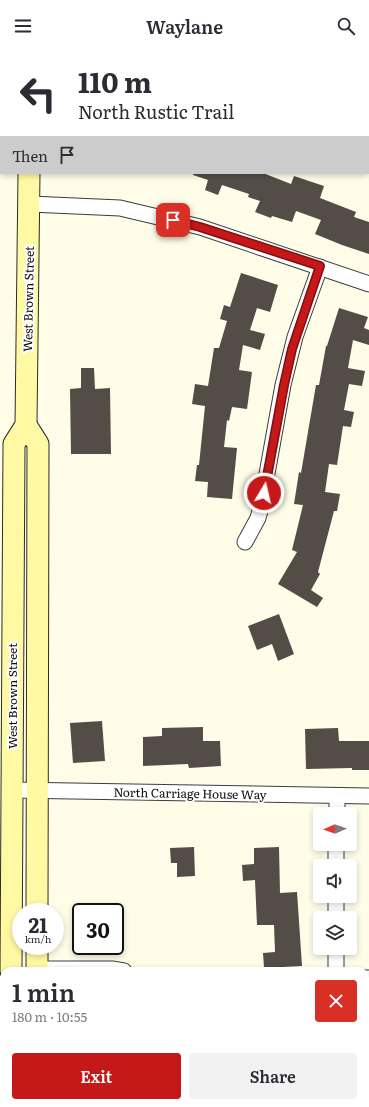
<!DOCTYPE html>
<meta charset="utf-8">
<style>
:root{--surface:#fff;--page:#f2f2f3;--text:#2b2b33;--muted:#7c7c81;--accent:#c41918}
body{margin:0;font-family:Literata,serif;background:var(--page);color:var(--text);height:100vh;display:flex;flex-direction:column;font-size:15px;white-space:nowrap}
*{box-sizing:border-box;margin:0}
p{font-size:13px;color:var(--muted)}
.icon{flex:none;width:22px;height:22px;fill:none;stroke:currentColor;stroke-width:2;stroke-linecap:round;stroke-linejoin:round}
.map{position:relative;flex:1;overflow:hidden}
.drawer{position:absolute;left:0px;top:915px;width:369px;height:140px;display:flex;flex-direction:column;background:var(--surface);border-radius:12px 12px 0 0;box-shadow:0 2px 6px #0003}
.drawer>*{flex:none}
.banner{position:absolute;left:0px;top:0px;width:369px;height:122px;box-shadow:0 2px 6px #0003;background:#fff;color:var(--text);overflow:hidden}
.needle{width:26px;rotate:268deg}
.fabs{position:absolute;left:313px;top:755px;display:grid;gap:8px}
.fabs a{display:grid;place-items:center;width:44px;height:44px;border-radius:4px;background:var(--surface);box-shadow:0 2px 6px #0003;font-size:20px}
.speed{position:absolute;left:12px;top:851px;display:flex;gap:8px;font-size:20px;font-weight:700;text-align:center}
.speed>*{display:grid;place-content:center;width:52px;height:52px;border-radius:50%;background:var(--surface);box-shadow:0 2px 6px #0003;line-height:1}
.speed small{font-size:10px;font-weight:400}
.speed .limit{border:2px solid #111;border-radius:6px;background:#fff;color:#111}
.pin{position:absolute;display:grid;place-items:center;width:34px;height:34px;color:#fff;margin:-17px;border-radius:8px;box-shadow:0 2px 6px #0006}
.me{position:absolute;width:44px;margin:-22px;rotate:9deg;stroke-linejoin:round;filter:drop-shadow(0 0 3px #0008)}
.turn{display:flex;align-items:center;gap:14px;height:84px;padding:0 12px;font-size:18px}
.turn .icon{width:52px;height:52px;stroke-width:2.5}
.turn b{display:block;font-size:28px;line-height:34px}
.then{display:flex;align-items:center;height:38px;padding:0 12px;background:#0003;gap:8px;font-size:15px}
.round{display:grid;place-items:center;flex:none;width:42px;height:42px;border-radius:4px;background:var(--page)}
.head{display:flex;align-items:center;justify-content:space-between;height:68px;padding:0 12px}
h1{font-size:24px;font-weight:600;line-height:30px}
.button{display:flex;gap:8px;margin-top:auto;padding:8px 12px}
.button a{flex:1;height:46px;border-radius:4px;background:var(--accent);color:#fff;font-size:16px;font-weight:600;line-height:46px;text-align:center}
.button a+a{background:var(--page);color:var(--text)}
header{display:flex;justify-content:space-between;align-items:center;height:52px;padding:0 12px;background:var(--surface);font-size:18px;font-weight:600}
.map>svg:first-child{display:block}
.building{fill:#544c46}
.lines{fill:none;stroke-linecap:round;stroke-linejoin:round}
.minor-casing{stroke:#3d3d3d;stroke-width:17}
.secondary-casing{stroke:#2c2c2c;stroke-width:23}
.minor{stroke:#fff;stroke-width:15}
.secondary{stroke:#fff9a3;stroke-width:21}
.route-casing{stroke:#7f1010;stroke-width:10}
.route{stroke:#c41918;stroke-width:7}
.labels{text-anchor:middle;dominant-baseline:central;stroke-width:4;stroke-linejoin:round;paint-order:stroke}
.street-label{font-size:12px;fill:#0a0a0a;stroke:#fff}
</style>
<header><svg class="icon" aria-label="menu" viewBox="0 0 24 24"><path d="M4 6h16M4 12h16M4 18h16"/></svg>Waylane<svg class="icon" aria-label="search" viewBox="0 0 24 24"><circle cx="10" cy="10" r="6"/><path d="M15 15l6 6"/></svg></header>
<div class="map">
<svg width="369" height="1055" viewBox="0 0 369 1055">
<rect width="100%" height="100%" fill="#fffce8"/>
<g class="building">
<polygon points="193,121 263,121 291,132 294,124 324,134 320,146 356,160 354,165 369,170 369,202 342,193 315,182 321,168 296,159 292,170 272,164 271,166 255,160 260,149 248,145 249,142 222,133 218,143 205,138 208,128 193,123"/>
<polygon points="241,221 278,233 270,260 257,256 250,278 265,282 260,298 243,293 239,318 252,320 247,357 232,355 229,369 227,368 224,395 237,396 232,447 207,445 208,430 195,429 197,413 199,413 205,354 192,352 195,332 208,334 214,296 219,296 227,269 220,267 224,253 230,255"/>
<polygon points="339,256 368,265 364,276 369,278 369,293 353,288 348,316 365,319 362,334 349,332 344,358 354,360 351,375 343,374 337,413 329,412 325,440 340,442 337,459 334,459 318,520 320,522 311,538 323,546 317,555 278,532 297,500 292,498 303,453 294,452 299,420 301,421 316,333 319,333 326,294 327,294"/>
<polygon points="81,316 94,316 95,337 110,336 111,402 71,402 70,337 81,336"/>
<polygon points="279,562 294,602 278,609 272,592 257,598 248,574"/>
<polygon points="102,669 105,709 73,711 70,671"/>
<polygon points="203,675 203,689 220,689 221,714 189,716 188,712 143,714 143,685 162,684 162,676"/>
<polygon points="338,676 339,689 369,689 369,718 352,718 352,716 306,717 305,677"/>
<polygon points="194,795 195,824 177,825 177,811 171,811 170,796"/>
<polygon points="279,795 280,841 297,840 302,914 264,916 263,901 275,900 274,873 257,873 255,828 243,829 242,813 254,812 254,796"/>
</g>
<g class="lines">
<defs>
<g id="minor">
<polyline points="30,152 120,156 200,175 369,232"/>
<polyline points="245,490 258,466 261,455 283,333 295,285 320,215"/>
<polyline points="11,738 369,744"/>
<polyline points="337,762 337,744"/>
<polyline points="336,814 336,792"/>
<polyline points="336,866 336,844"/>
<polyline points="37,917 112,917 124,919"/>
<polyline points="336,919 336,896"/>
<polyline points="365,926 369,926"/>
<polyline points="152,1055 152,1051"/>
<polyline points="334,1055 334,1051"/>
</g>
<g id="secondary">
<polyline points="28,0 28,1"/>
<polyline points="26,373 38,392 37,860"/>
<polyline points="11,919 14,392 26,373 29,121"/>
<polyline points="37,919 37,894"/>
<polyline points="10,1055 10,1051"/>
<polyline points="36,1055 36,1051"/>
</g>
</defs>
<use href="#minor" class="minor-casing"/>
<use href="#secondary" class="secondary-casing"/>
<use href="#minor" class="minor"/>
<use href="#secondary" class="secondary"/>
</g>
<g class="lines">
<defs>
<polyline id="route" points="173,168 200,175 320,214 292,297 284,333 264,441"/>
</defs>
<use href="#route" class="route-casing"/>
<use href="#route" class="route"/>
</g>
<g class="labels">
<g class="street-label">
<text transform="translate(28 247) rotate(-89)">West Brown Street</text>
<text transform="translate(12 644) rotate(-90)">West Brown Street</text>
<text transform="translate(190 741) rotate(1)">North Carriage House Way</text>
</g>
</g>
</svg>
<div class="fabs">
<a><svg class="needle" viewBox="-14 -14 28 28"><path d="M0-13l5 13h-10z" fill="#e53935"/><path d="M0 13l5-13h-10z" fill="#7c7c81"/></svg></a>
<a><svg class="icon" aria-label="sound" viewBox="0 0 24 24"><path d="M4 9h4l5-4v14l-5-4H4zM17 9q2 3 0 6"/></svg></a>
<a><svg class="icon" aria-label="layers" viewBox="0 0 24 24"><path d="M12 4l9 5-9 5-9-5zM3 14l9 5 9-5"/></svg></a>
</div>
<div class="speed"><div>21<small>km/h</small></div><div class="limit">30</div></div>
<div class="pin" style="left:173px;top:168px;background:#d93025"><svg class="icon" aria-label="arrive" viewBox="0 0 24 24"><path d="M6 21V4h12l-3 4 3 4H6"/></svg></div>
<svg class="me" style="left:264px;top:441px" viewBox="-20 -20 40 40"><circle r="17" fill="#c41918" stroke="#fff" stroke-width="3"/><path d="M0-11L8 9 0 5-8 9z" fill="#fff"/></svg>
<div class="banner">
<div class="turn"><svg class="icon" aria-label="left" viewBox="0 0 24 24"><path d="M17 20v-9H6M10 6l-5 5 5 5"/></svg><div><b>110 m</b>North Rustic Trail</div></div>
<div class="then">Then<svg class="icon" aria-label="arrive" viewBox="0 0 24 24"><path d="M6 21V4h12l-3 4 3 4H6"/></svg></div>
</div>
<section class="drawer">
<div class="head"><div><h1>1 min</h1><p>180 m · 10:55</p></div><a class="round" style="background:#d93025;color:#fff"><svg class="icon" aria-label="close" viewBox="0 0 24 24"><path d="M6 6l12 12M18 6L6 18"/></svg></a></div>
<div class="button"><a>Exit</a><a>Share</a></div>
</section>
</div>
